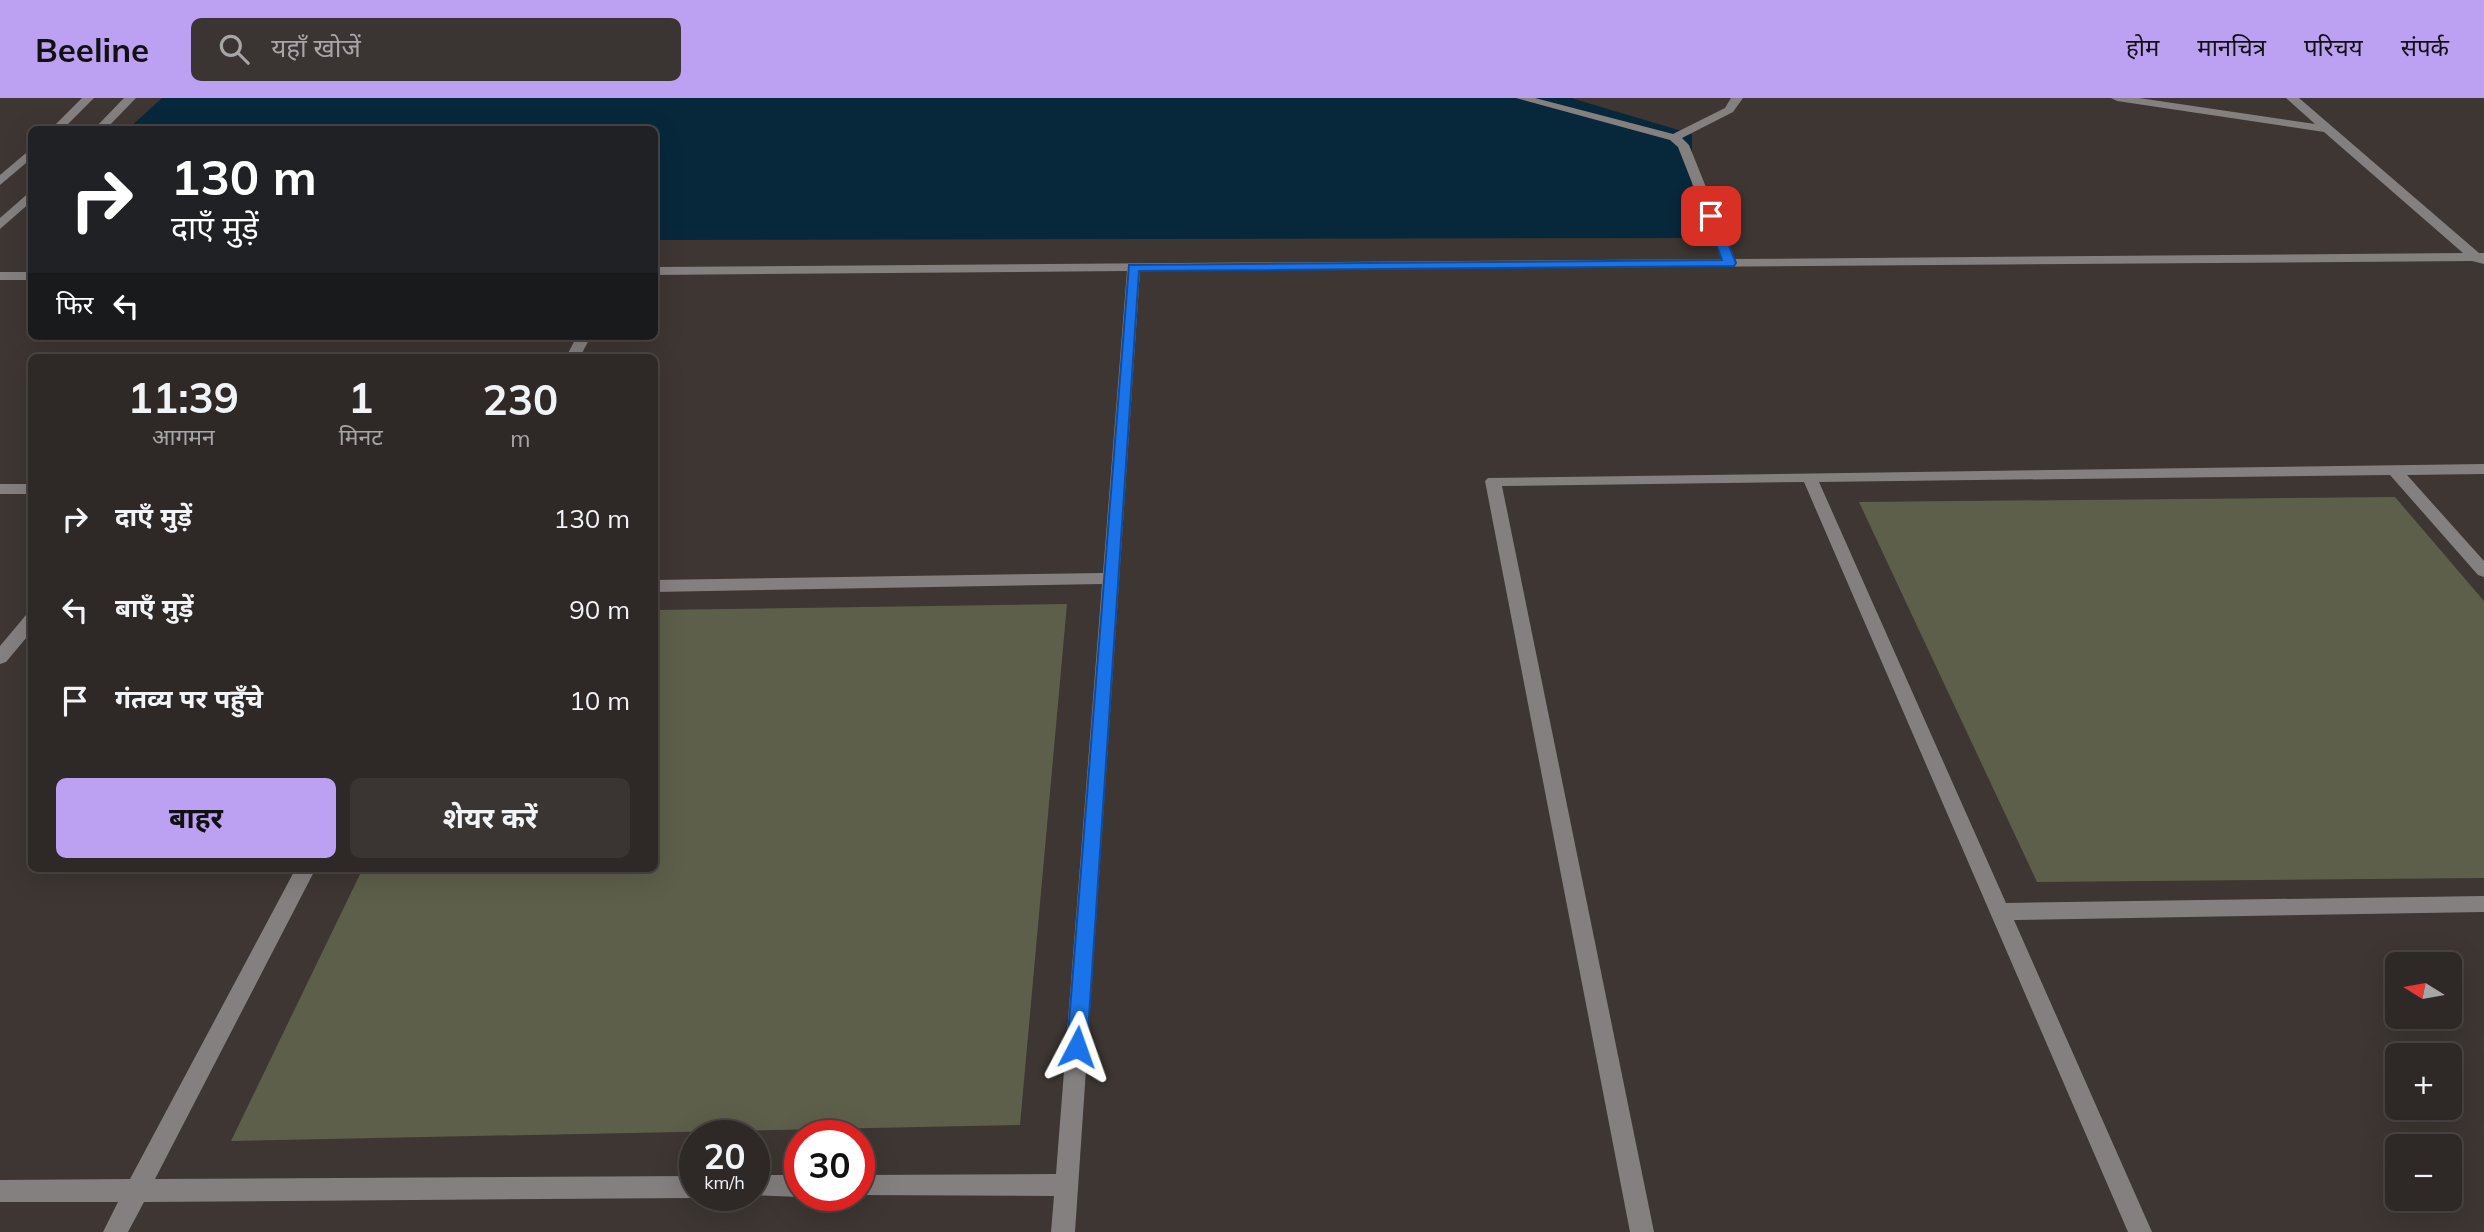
<!DOCTYPE html>
<html lang="hi">
<meta charset="utf-8">
<style>
:root{--surface:#2e2826;--page:#3a3432;--text:#f1f3f6;--muted:#a7a6a7;--line:#494443;--accent:#bca0f2}
body{margin:0;font-family:Mulish,"Noto Sans Devanagari",sans-serif;background:var(--page);color:var(--text);height:100vh;display:flex;flex-direction:column;font-size:26px;white-space:nowrap}
*{box-sizing:border-box;margin:0}
p{font-size:23px;color:var(--muted)}
.icon{flex:none;width:38px;height:38px;fill:none;stroke:currentColor;stroke-width:2;stroke-linecap:round;stroke-linejoin:round}
.map{position:relative;flex:1;overflow:hidden}
.details{position:absolute;left:28px;top:256px;width:630px;height:518px;display:flex;flex-direction:column;background:var(--surface);border-radius:10px;box-shadow:0 7px 28px #0002,0 0 0 2px var(--line)}
.details>*{flex:none}
.hud{position:absolute;left:28px;top:28px;width:630px;height:214px;border-radius:10px;box-shadow:0 7px 28px #0002,0 0 0 2px var(--line);background:#202124;color:#fff;overflow:hidden}
.needle{width:46px;rotate:281deg}
.controls{position:absolute;left:2385px;top:854px;display:grid;gap:14px}
.controls a{display:grid;place-items:center;width:77px;height:77px;border-radius:10px;background:var(--surface);box-shadow:0 7px 28px #0002,0 0 0 2px var(--line);font-size:35px}
.speed{position:absolute;left:679px;top:1022px;display:flex;gap:14px;font-size:35px;font-weight:700;text-align:center}
.speed>*{display:grid;place-content:center;width:91px;height:91px;border-radius:50%;background:var(--surface);box-shadow:0 7px 28px #0002,0 0 0 2px var(--line);line-height:1}
.speed small{font-size:18px;font-weight:400}
.speed .limit{border:10px solid #d22;background:#fff;color:#111}
.pin{position:absolute;display:grid;place-items:center;width:60px;height:60px;color:#fff;margin:-30px;border-radius:14px;box-shadow:0 4px 10px #0006}
.me{position:absolute;width:77px;margin:-38px;rotate:4deg;stroke-linejoin:round;filter:drop-shadow(0 0 5px #0008)}
.turn{display:flex;align-items:center;gap:24px;height:147px;padding:0 28px;font-size:32px}
.turn .icon{width:91px;height:91px;stroke-width:2.5}
.turn b{display:block;font-size:49px;line-height:60px}
.then{display:flex;align-items:center;height:66px;padding:0 28px;background:#0003;gap:14px;font-size:26px}
.eta{display:flex;justify-content:space-evenly;align-items:center;height:119px;text-align:center}
.eta b{font-size:42px;font-weight:700;line-height:49px}
.primary-button{display:flex;gap:14px;margin-top:auto;padding:14px 28px}
.primary-button a{flex:1;height:80px;border-radius:10px;background:var(--accent);color:#111;font-size:28px;font-weight:700;line-height:80px;text-align:center}
.primary-button a+a{background:var(--page);color:var(--text)}
ul{padding:0;list-style:none}
li{display:flex;align-items:center;gap:21px;height:91px;padding:0 28px}
li div{flex:1}
li b{display:block;font-size:26px}
li em{font-style:normal}
header{display:flex;align-items:center;gap:42px;box-sizing:border-box;height:98px;padding:0 35px;background:var(--accent);color:#111}
header strong{font-size:33px}
nav{display:flex;gap:38px;margin-inline-start:auto;font-size:24px}
.search{width:490px;height:63px;background:var(--page);display:flex;align-items:center;gap:18px;box-sizing:border-box;padding:0 24px;border-radius:10px;color:var(--muted);font-size:26px}
.map>svg:first-child{display:block}
.green{fill:#5d5f4a}
.water{fill:#07283b}
.lines{fill:none;stroke-linecap:round;stroke-linejoin:round}
.minor{fill:#84807f;fill-rule:evenodd}
.route{fill:#1a73e8;stroke:#114b97;stroke-width:2}
</style>
<header>
<strong>Beeline</strong>
<div class="search"><svg class="icon" aria-label="search" viewBox="0 0 24 24"><circle cx="10" cy="10" r="6"/><path d="M15 15l6 6"/></svg>यहाँ खोजें</div>
<nav><a>होम</a><a>मानचित्र</a><a>परिचय</a><a>संपर्क</a></nav>
</header>
<div class="map">
<svg width="2484" height="1134" viewBox="0 0 2484 1134">
<rect width="100%" height="100%" fill="#3d3632"/>
<g class="green">
<polygon points="2395,399 2484,503 2484,780 2037,784 1859,404"/>
<polygon points="1067,506 1020,1027 231,1043 363,770 654,770 655,512"/>
</g>
<polygon class="water" points="162,0 1571,0 1692,36 1692,140 655,142 654,32 127,32"/>
<g class="lines">
<g class="minor">
<polygon points="82,0 94,0 62,32 50,32"/>
<polygon points="124,0 136,0 105,32 93,32"/>
<polygon points="1516,0 1535,0 1673,36 1725,10 1731,0 1743,0 1733,14 1682,40 1689,47 1735,161 2463,155 2324,34 2117,3 2111,0 2139,0 2315,26 2286,0 2299,0 2479,155 2484,155 2484,166 2472,163 1140,173 1075,1134 1051,1134 1054,1098 854,1097 859,1097 859,1077 1056,1076 1102,486 654,494 654,482 1103,475 1127,173 654,177 654,169 1722,161 1678,49 1670,42"/>
<polygon points="32,50 32,60 0,87 0,77"/>
<polygon points="32,92 32,103 0,131 0,120"/>
<rect x="0" y="174" width="32" height="8"/>
<polygon points="577,238 591,238 580,259 566,259"/>
<polygon points="2484,366 2484,376 2407,377 2484,463 2484,479 2478,477 2390,377 1819,384 2006,805 2484,798 2484,814 2014,822 2152,1134 2128,1134 1804,384 1502,388 1654,1134 1630,1134 1485,383 1488,380"/>
<rect x="0" y="386" width="32" height="10"/>
<polygon points="32,515 32,533 6,564 0,566 0,548 26,517"/>
<polygon points="296,770 316,770 155,1081 695,1078 695,1097 703,1097 695,1100 144,1104 128,1134 103,1134 118,1104 0,1104 0,1082 130,1081"/>
<polygon points="754,1077 800,1077 800,1097 805,1097 800,1099 749,1097 754,1097"/>
</g>
</g>
<polygon class="route" points="1707,116 1717,118 1736,165 1734,168 1139,173 1087,949 1084,955 1077,958 1070,955 1067,949 1129,167 1722,162 1706,118"/>
</svg>
<div class="controls">
<a><svg class="needle" viewBox="-14 -14 28 28"><path d="M0-13l5 13h-10z" fill="#e53935"/><path d="M0 13l5-13h-10z" fill="#a7a6a7"/></svg></a>
<a>+</a>
<a>−</a>
</div>
<div class="speed"><div>20<small>km/h</small></div><div class="limit">30</div></div>
<div class="pin" style="left:1711px;top:118px;background:#d93025"><svg class="icon" aria-label="arrive" viewBox="0 0 24 24"><path d="M6 21V4h12l-3 4 3 4H6"/></svg></div>
<svg class="me" style="left:1077px;top:949px" viewBox="-20 -20 40 40"><path d="M0-17L14 15 0 8-14 15z" fill="#1a73e8" stroke="#fff" stroke-width="4"/></svg>
<div class="hud">
<div class="turn"><svg class="icon" aria-label="right" viewBox="0 0 24 24"><path d="M7 20v-9h11M14 6l5 5-5 5"/></svg><div><b>130 m</b>दाएँ मुड़ें</div></div>
<div class="then">फिर<svg class="icon" aria-label="left" viewBox="0 0 24 24"><path d="M17 20v-9H6M10 6l-5 5 5 5"/></svg></div>
</div>
<section class="details">
<div class="eta">
<div><b>11:39</b><p>आगमन</p></div>
<div><b>1</b><p>मिनट</p></div>
<div><b>230</b><p>m</p></div>
</div>
<ul>
<li><svg class="icon" aria-label="right" viewBox="0 0 24 24"><path d="M7 20v-9h11M14 6l5 5-5 5"/></svg><div><b>दाएँ मुड़ें</b></div><em>130 m</em></li>
<li><svg class="icon" aria-label="left" viewBox="0 0 24 24"><path d="M17 20v-9H6M10 6l-5 5 5 5"/></svg><div><b>बाएँ मुड़ें</b></div><em>90 m</em></li>
<li><svg class="icon" aria-label="arrive" viewBox="0 0 24 24"><path d="M6 21V4h12l-3 4 3 4H6"/></svg><div><b>गंतव्य पर पहुँचे</b></div><em>10 m</em></li>
</ul>
<div class="primary-button"><a>बाहर</a><a>शेयर करें</a></div>
</section>
</div>
